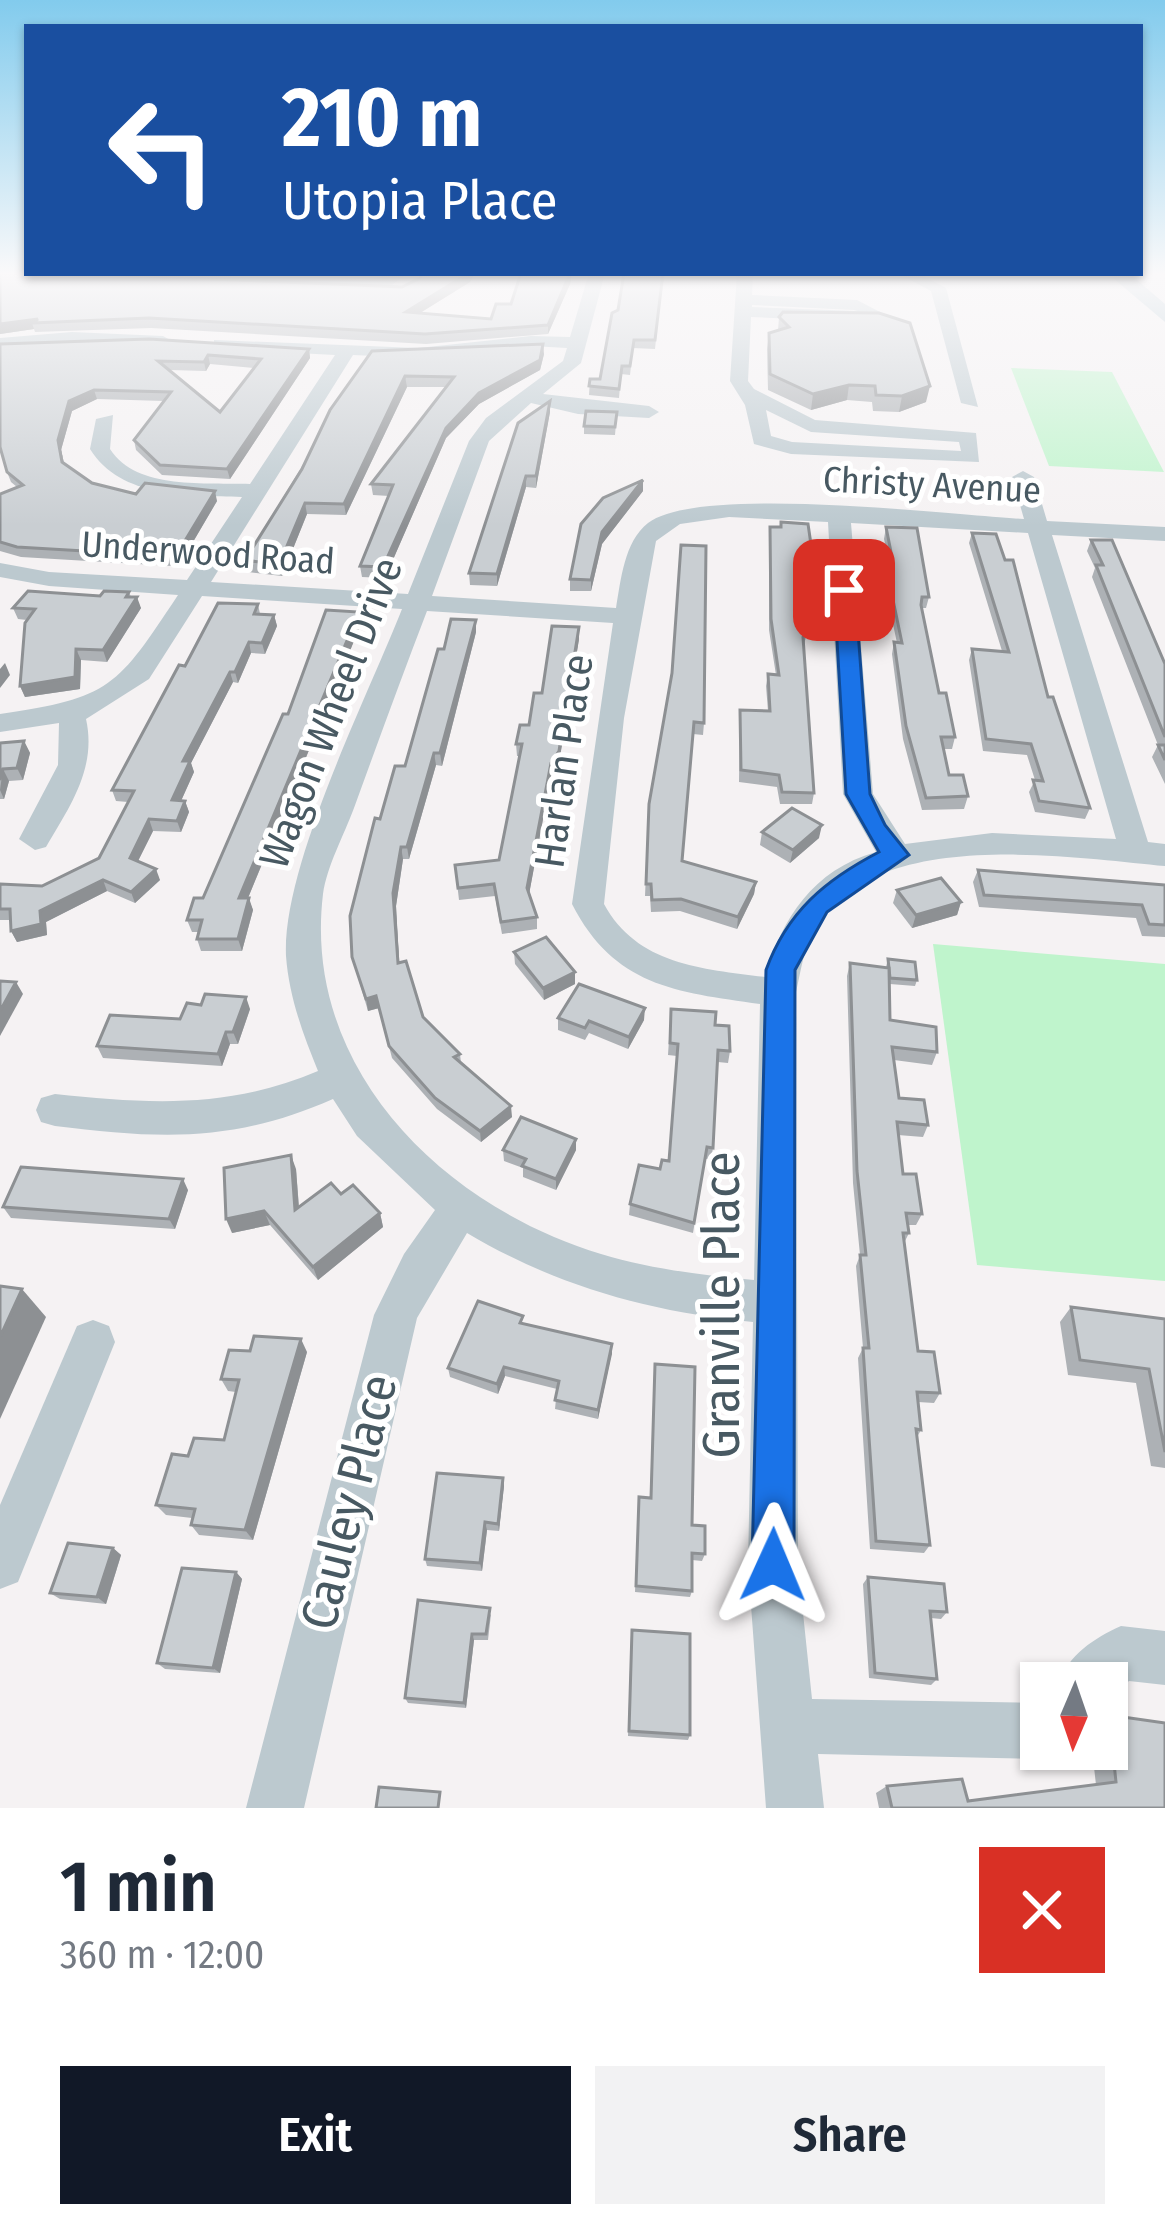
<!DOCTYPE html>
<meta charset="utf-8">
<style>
:root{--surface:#fff;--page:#f2f2f3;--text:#1f2937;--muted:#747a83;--accent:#111827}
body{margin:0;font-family:"Fira Sans Condensed",sans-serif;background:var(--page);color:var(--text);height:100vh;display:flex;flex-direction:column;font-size:45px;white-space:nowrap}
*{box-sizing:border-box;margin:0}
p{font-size:39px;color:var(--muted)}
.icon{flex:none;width:66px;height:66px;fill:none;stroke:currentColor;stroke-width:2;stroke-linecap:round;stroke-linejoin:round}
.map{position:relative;height:1808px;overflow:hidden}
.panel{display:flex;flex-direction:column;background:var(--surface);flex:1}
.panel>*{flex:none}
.hud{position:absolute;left:24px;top:24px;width:1119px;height:252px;border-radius:0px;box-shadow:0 3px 9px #0004;background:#1a4fa0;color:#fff;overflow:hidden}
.needle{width:78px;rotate:182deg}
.buttons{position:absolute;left:1020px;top:1662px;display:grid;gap:24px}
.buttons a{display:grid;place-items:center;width:108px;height:108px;border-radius:0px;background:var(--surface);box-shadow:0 3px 9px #0004;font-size:60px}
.pin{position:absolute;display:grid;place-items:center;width:102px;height:102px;color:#fff;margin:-51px;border-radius:24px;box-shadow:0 6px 18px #0006}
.me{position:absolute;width:132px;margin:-66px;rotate:1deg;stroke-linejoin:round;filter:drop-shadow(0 0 9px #0008)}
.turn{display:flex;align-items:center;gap:42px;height:252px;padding:0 60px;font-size:54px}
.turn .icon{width:156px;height:156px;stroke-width:2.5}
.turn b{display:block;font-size:84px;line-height:102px}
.round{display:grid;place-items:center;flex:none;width:126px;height:126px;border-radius:0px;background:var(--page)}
.headline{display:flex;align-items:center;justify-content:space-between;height:204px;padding:0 60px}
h1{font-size:72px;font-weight:600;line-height:90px}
.primary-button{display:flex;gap:24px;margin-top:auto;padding:24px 60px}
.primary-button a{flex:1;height:138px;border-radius:0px;background:var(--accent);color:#fff;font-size:48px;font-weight:600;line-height:138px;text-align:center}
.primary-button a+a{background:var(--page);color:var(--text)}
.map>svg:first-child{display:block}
.green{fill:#bff4cc}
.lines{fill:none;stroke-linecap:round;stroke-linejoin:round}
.minor{fill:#bcc9cf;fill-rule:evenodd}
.major{fill:#b0c7d2;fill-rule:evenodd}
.wall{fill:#adb1b5;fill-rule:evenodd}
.shaded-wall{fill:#8d9093}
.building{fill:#c9ced2;stroke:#8d9093;stroke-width:3;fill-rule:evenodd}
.route{fill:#1a73e8;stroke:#114b97;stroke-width:3}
.labels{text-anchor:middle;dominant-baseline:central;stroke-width:10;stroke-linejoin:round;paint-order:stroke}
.far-street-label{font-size:36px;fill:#485962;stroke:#fff}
.street-label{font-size:42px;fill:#485962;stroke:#fff}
.near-street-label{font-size:51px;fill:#485962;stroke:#fff}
</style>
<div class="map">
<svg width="1165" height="1808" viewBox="0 0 1165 1808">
<rect width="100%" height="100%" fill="#f5f2f3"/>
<g class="green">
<polygon points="1011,368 1112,372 1164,472 1049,466"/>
<polygon points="933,944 1165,964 1165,1281 977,1265"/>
</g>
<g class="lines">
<g class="minor">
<polygon points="66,273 362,280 407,273 392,285 362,290 74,278"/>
<path d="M589,273H605L581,363L543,394L649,406L659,412L649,418L578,414L531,403L489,441L432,596L616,608C621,580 624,542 648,523C699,484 951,515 1024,519L1012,477L1023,471L1034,477L1047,521L1165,527V541L1052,535L1148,842L1165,844V866C1067,857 861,824 810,938C803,954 800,975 796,992L798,1565L812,1699L1041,1703V1749H1061L1041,1759L818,1754L824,1808H766L748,1565L753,1322C650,1312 556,1286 467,1233L417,1318L304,1808H246L374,1315L404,1254L435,1210L357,1136L333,1099C233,1143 161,1139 55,1126L41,1122L36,1110L41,1098L55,1094C149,1104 229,1109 318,1071C303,1034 289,997 286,956C282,866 367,698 402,609L202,596L149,679L86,719C97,768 70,806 46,847L35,850L19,839L58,765L59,723L0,732V714C111,698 117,687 178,595L49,586L0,577V563L49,572L187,580L242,497C189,495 121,499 90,449L96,419L113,415L110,449C137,491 207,482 250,484L335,355L220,349L214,348V340L418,348L531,336L570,337ZM531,346L567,348L563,361L486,418L469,441L408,594L211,582L353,355L418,358ZM729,517L828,522L843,794L876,852C813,870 782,918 765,977C703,969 637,965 604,904L624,718L656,541L680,524ZM851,523L1028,533L1116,839L992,833L905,844L873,794ZM427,611L613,623L572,904C614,986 675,992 760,1004L754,1280C702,1275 650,1269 601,1254C443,1206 302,1069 323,894C327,866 344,835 354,808C378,742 402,676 427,611Z"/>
<path d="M737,273H753L752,295L857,300L880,312L857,322L751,317L748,381L754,389L815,420L976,433L979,462L791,454L754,444L745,405L730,381ZM752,305L854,310L857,311L752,307ZM766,410L811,432L959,442L961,451L792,442L771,436Z"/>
<polygon points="897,273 918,273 946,288 978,407 961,403 931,291"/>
<polygon points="72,332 163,336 172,341 163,346 72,342 0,348 0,338"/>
<polygon points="93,1320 109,1326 115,1342 18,1582 0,1589 0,1505 77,1326"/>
<path d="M1121,1626L1165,1631V1685L1129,1681L1107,1700V1683H1058C1069,1655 1094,1638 1121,1626Z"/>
</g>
<polygon class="major" points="1107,273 1129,273 1165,304 1165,322"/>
</g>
<g class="wall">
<polygon points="0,273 402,287 420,278 423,273 475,273 470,282 420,313 491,319 511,304 521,273 572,273 570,284 548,334 426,344 151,328 35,332 34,329 0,334"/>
<polygon points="279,273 367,273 366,275"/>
<polygon points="663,273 655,349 633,348 630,375 621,374 619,398 589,395 590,379 600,379 618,310"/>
<polygon points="779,317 926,402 899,412 873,411 872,402 847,400 811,410 768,390 767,349 769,333 778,331"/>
<path d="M0,344L309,349L310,358L230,479L162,475L136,450L134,440L164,401L97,399L72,411L61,450L64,463L92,483L136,494L217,501L183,559L172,566L21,557L0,551V494L17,487L11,482L7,472ZM210,364L254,368L220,412L170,370L206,371Z"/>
<polygon points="372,351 544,354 540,370 479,404 446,438 385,578 362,577 360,566 389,496 373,495 371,484 447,387 407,387 346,515 307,514 282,576 248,572 245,560"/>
<polygon points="550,401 550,412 536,488 526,487 497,586 470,585 469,573"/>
<polygon points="617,412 615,435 584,434 584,426"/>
<polygon points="643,480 643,491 602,544 591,591 570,591 570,579"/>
<polygon points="781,522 814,565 812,576 804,575 809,627 804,644 814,793 812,804 780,804 777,787 739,782 740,710 768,711 766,686 768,674 776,675 769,630 769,537 770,527 780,527"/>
<polygon points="886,527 929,597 926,608 922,608 939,693 955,737 952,749 943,749 949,775 968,796 964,809 922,810 903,739 892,654 894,642 897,643 880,563 883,552 887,552 884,539"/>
<polygon points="972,533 1048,697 1090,808 1085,819 1035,812 1029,792 1035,780 1027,755 983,751 969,660 972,649 1002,651 969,543"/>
<polygon points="1091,540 1165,664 1165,784 1152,757 1158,745 1092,577 1095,568 1087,551"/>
<polygon points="129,592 131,597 141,608 107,662 81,660 80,689 25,697 20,686 27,620 18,619 13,608"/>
<polygon points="258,604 260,614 274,615 277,626 265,654 251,653 238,683 233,682 191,763 194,772 181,801 185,801 189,812 181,832 153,831 138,861 160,880 135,903 107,891 46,922 47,935 17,942 11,931 11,920 0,920 0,884 42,886 99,858 128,802 116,801 112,790 185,666"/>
<polygon points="476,620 476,632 442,766 436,765 409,859 403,859 396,906 399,963 423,1017 460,1054 461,1063 512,1117 481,1142 437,1109 392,1058 379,1008 368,1011 352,957 380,819 405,766 444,649"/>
<polygon points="361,624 248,898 253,910 242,951 201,951 197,939 199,932 192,932 187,920 203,898 288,714"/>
<polygon points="579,639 559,763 551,776 529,894 537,917 537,929 502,934 495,896 459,900 455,865 499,860 519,756 517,756 516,744 529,725 542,693"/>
<polygon points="672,674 704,723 703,735 693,734 682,861 756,882 754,894 737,929 680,911 651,912 650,896 645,896 649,804"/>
<polygon points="24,741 30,753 23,780 9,781 4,799 0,799 0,743"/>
<polygon points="762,832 819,838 790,863 760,845"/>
<polygon points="978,870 1165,885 1165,937 1142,936 1136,918 979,907 973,882"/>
<polygon points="897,890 961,902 957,915 912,928 893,903"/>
<polygon points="514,952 575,984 544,1000 515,964"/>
<polygon points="888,959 917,980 915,986 890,984 890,1020 937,1052 932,1065 894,1060 899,1098 928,1125 923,1137 898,1135 903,1174 922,1214 916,1225 907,1225 909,1233 904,1243 918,1351 940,1393 934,1403 918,1402 921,1430 917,1437 930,1545 924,1553 870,1549 858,1358 863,1348 856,1266 860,1255 853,1183 847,976 850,963 886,967"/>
<polygon points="250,1009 238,1044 230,1044 222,1066 103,1058 97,1046 180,1019"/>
<polygon points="671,1009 715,1025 730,1051 728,1063 718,1062 713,1148 711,1159 705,1159 693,1233 629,1215 630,1204 669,1161 677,1056 668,1055"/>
<polygon points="558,1018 644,1020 628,1049 589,1033 585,1040 558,1030"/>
<polygon points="576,1139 576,1150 556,1190 523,1177 523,1168 504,1161 503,1150"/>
<polygon points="296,1169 299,1207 341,1194 380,1213 383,1227 318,1280 270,1225 232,1233"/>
<polygon points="188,1190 175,1229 11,1218 3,1207"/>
<polygon points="1071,1307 1165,1319 1165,1468 1151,1466 1136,1383 1068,1375 1060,1322"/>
<polygon points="524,1323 612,1344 598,1419 555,1409 557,1389 505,1376 498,1394 450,1377 448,1368"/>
<polygon points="307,1352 253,1540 199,1535 191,1525 192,1518 166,1515 156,1505 188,1456 224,1440 236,1392 228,1391 221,1379"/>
<polygon points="654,1374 692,1525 705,1554 702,1561 692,1560 692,1591 690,1597 635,1592 638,1505 650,1498"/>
<polygon points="503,1478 504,1486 499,1531 487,1530 482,1571 427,1566 425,1559"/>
<polygon points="113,1548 121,1555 106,1604 60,1599 50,1593"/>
<polygon points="236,1572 242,1579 220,1673 165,1669 157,1663"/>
<polygon points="868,1577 947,1612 941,1619 931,1618 937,1679 931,1685 869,1678 863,1584"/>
<polygon points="491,1614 488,1640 474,1640 466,1708 408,1703 405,1698"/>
<polygon points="631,1636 690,1735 688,1740 628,1736"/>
<polygon points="1109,1715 1165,1808 879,1808 876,1793 887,1786 968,1801 1096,1785 1092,1749 1107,1749 1107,1716"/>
</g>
<g class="shaded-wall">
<polygon points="469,273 475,273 470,282 407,321 406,312"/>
<polygon points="570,273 572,273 570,284 548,334 548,325"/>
<polygon points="38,319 32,323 34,329 0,334 0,324"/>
<polygon points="543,344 544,354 540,370 479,404 446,438 385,578 383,567 446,428 479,393"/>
<polygon points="309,349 310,358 230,479 227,469"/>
<polygon points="208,355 210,364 206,371 204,362"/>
<polygon points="405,376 407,387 346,515 344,504"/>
<polygon points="849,385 847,400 811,410 813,394"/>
<polygon points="930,386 926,402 899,412 902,396"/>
<polygon points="94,390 97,399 72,411 61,450 66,472 58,440 69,401"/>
<polygon points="550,401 550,412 536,488 536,476"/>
<polygon points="526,476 526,487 497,586 497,574"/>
<polygon points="643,480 643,491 602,544 591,591 591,580 602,532"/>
<polygon points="215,491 217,501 183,559 172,566 169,556"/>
<polygon points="305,503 307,514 282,576 279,565"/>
<polygon points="137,597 141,608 107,662 103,650"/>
<polygon points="359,612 361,624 243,910 239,898"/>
<polygon points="274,615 277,626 265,654 262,643"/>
<polygon points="476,620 476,632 442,766 440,753"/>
<polygon points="579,627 579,639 559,763 551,776 528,900 527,888"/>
<polygon points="249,642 251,653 238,683 235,672"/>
<polygon points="76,649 81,660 80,689 25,697 20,686"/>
<polygon points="5,663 10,675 0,688 0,669"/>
<polygon points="230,672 233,682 191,763 194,772 176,812 172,800 183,761"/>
<polygon points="24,741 30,753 23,780 17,768"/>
<polygon points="434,753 436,765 409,859 407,847"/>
<polygon points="3,769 9,781 4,799 0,790"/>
<polygon points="185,801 189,812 181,832 177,821"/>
<polygon points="149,819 153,831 134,869 130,858"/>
<polygon points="822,825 819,838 790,863 793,850"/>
<polygon points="401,847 403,859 396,906 400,975 393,893"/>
<polygon points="156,869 160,880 135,903 131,892"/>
<polygon points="103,880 107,891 46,922 47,935 17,942 11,931 40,911"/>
<polygon points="756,882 754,894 737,929 738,917"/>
<polygon points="249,898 253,910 242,951 238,939"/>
<polygon points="961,902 957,915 912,928 916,915"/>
<polygon points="575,972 575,984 544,1000 543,988"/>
<polygon points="16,982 23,994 0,1036 0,1011"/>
<polygon points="376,996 379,1008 368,1011 366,999"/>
<polygon points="246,997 250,1009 238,1044 233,1032"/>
<polygon points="645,1008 644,1020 628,1049 629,1037"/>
<polygon points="226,1032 230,1044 222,1066 218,1054"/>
<polygon points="511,1106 512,1117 481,1142 480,1131"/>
<polygon points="576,1139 576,1150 556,1190 556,1179"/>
<polygon points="291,1155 296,1169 300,1224 295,1210"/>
<polygon points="183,1179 188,1190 175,1229 169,1219"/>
<polygon points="264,1211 270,1225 232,1233 226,1219"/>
<polygon points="380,1213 383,1227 318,1280 313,1267"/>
<polygon points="22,1289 46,1317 0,1419 0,1337"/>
<polygon points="301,1339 307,1352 253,1540 245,1530"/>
<polygon points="612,1344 612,1354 598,1419 598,1410"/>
<polygon points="504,1367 505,1376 498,1394 497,1384"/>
<polygon points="503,1478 504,1486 499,1531 498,1524"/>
<polygon points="485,1522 487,1530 482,1571 480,1563"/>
<polygon points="113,1548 121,1555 106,1604 97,1597"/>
<polygon points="236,1572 242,1579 220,1673 213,1668"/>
<polygon points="472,1634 474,1640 466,1708 464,1703"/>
</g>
<g class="building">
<polygon points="0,273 70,273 402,287 420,278 423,273 469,273 406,312 491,319 496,304 511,304 521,273 570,273 548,325 425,334 149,318 32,323 38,319 0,324"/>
<polygon points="624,273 663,273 655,340 634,340 630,366 622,366 619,389 589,386 590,379 600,379 612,313 618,310"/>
<polygon points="783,312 879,313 910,323 930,386 902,396 876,395 875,386 849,385 813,394 770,374 769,333 789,327 779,317"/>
<path d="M149,339L309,349L227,469L160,465L134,440L171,392L94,390L69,401L58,440L62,462L92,483L136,494L145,483L215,491L180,549L169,556L17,547L0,542V494L23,485L7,472L0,447V344ZM208,355L261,359L220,412L158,361L204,362Z"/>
<polygon points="543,344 540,360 479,393 446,428 383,567 360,566 393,485 371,484 454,377 405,376 344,504 305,503 279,565 245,560 302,469 330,410 372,351"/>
<polygon points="550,401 536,476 526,476 497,574 469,573 518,423"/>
<polygon points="586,411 617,412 615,427 584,426"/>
<polygon points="643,480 602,532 591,580 570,579 581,524 603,498"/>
<polygon points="781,522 808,524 814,565 806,564 804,573 809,627 803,637 814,793 782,792 779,775 741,770 740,710 770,711 768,674 779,675 771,619 770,527 781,527"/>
<polygon points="886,527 917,528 929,597 922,597 921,605 939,693 946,693 955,737 941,737 949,775 963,775 968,796 926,798 906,726 894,642 902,643 883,552 891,552"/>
<polygon points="972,533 996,534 1005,560 1013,560 1048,697 1053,697 1090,808 1039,801 1033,780 1043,781 1031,744 986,739 972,649 1009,652"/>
<polygon points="1091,540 1112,540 1165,664 1165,737 1096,565 1103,565"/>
<polygon points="681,545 706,546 704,723 694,722 682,861 756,882 738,917 681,899 652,900 651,884 646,884 649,804 672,673"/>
<polygon points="28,591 100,596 104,591 129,592 126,597 137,597 103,650 76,649 75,677 20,686 25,623 35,609 13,608"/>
<polygon points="218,603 258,604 254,614 274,615 262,643 249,642 235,672 230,672 183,761 190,761 172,800 185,801 177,821 149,819 130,858 156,869 131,892 103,880 40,911 41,924 11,931 10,909 0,909 0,884 42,886 99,858 134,791 112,790 179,665 185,666"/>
<polygon points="326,610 359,612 239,898 249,898 238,939 197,939 202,920 187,920 194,898 203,898 283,714 288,714"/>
<polygon points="451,619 476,620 440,753 434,753 407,847 401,847 393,893 398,963 406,961 423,1017 460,1054 454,1057 511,1106 480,1131 435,1098 389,1046 376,996 366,999 352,957 350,916 375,818 380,819 395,766 405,766 438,649 444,649"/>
<polygon points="552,626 579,627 559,751 551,763 527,888 537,917 501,922 494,884 458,888 455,865 499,860 522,744 516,744 520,725 529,725 534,693 542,693"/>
<polygon points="24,741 17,768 3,769 0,780 0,743"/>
<polygon points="1158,745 1165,745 1165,760"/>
<polygon points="792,808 822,825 793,850 762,832"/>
<polygon points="978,870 1165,885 1165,925 1149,924 1142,905 984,895"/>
<polygon points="941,878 961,902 916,915 897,890"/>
<polygon points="546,937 575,972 543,988 514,952"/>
<polygon points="888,959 915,962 917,980 890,978"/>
<polygon points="850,963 889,968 890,1020 936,1027 937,1052 892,1047 899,1098 924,1100 928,1125 897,1122 903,1174 916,1174 922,1214 906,1213 909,1233 903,1233 918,1351 934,1352 940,1393 917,1392 921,1430 916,1429 930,1545 876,1541 863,1348 869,1348 860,1255 866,1255 857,1171"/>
<polygon points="0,981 16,982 0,1011"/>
<polygon points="579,984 645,1008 629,1037 589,1021 585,1028 558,1018"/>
<polygon points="205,994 246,997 233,1032 226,1032 218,1054 97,1046 110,1015 180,1019 187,1003 201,1005"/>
<polygon points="671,1009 716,1012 715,1025 729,1026 730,1051 718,1050 713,1148 707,1147 694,1223 630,1204 639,1165 660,1169 662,1160 669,1161 678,1044 670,1043"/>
<polygon points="521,1117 576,1139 556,1179 522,1166 526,1159 503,1150"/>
<polygon points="291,1155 295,1210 331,1183 341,1194 353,1185 380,1213 313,1267 264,1211 226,1219 224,1168"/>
<polygon points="21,1167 183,1179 169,1219 3,1207"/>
<polygon points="0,1286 22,1289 0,1337"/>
<polygon points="478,1301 523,1316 520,1323 612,1344 598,1410 555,1400 559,1381 504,1367 497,1384 448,1368"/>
<polygon points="1071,1307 1165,1319 1165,1452 1149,1369 1080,1360"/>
<polygon points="254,1336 301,1339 245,1530 191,1525 195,1509 156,1505 172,1454 188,1456 194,1438 224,1440 239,1380 221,1379 229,1350 250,1351"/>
<polygon points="655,1364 695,1367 692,1525 705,1526 705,1554 692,1553 692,1591 636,1586 639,1497 651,1498"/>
<polygon points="437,1473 503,1478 498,1524 485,1522 480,1563 425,1559"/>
<polygon points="68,1543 113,1548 97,1597 50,1593"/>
<polygon points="182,1568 236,1572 213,1668 157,1663"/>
<polygon points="868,1577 944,1584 947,1612 930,1611 937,1679 875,1673"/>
<polygon points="418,1600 490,1608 486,1634 472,1634 464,1703 405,1698"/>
<polygon points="632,1630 690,1634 690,1735 629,1731"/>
<polygon points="1109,1715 1165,1723 1165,1808 892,1808 887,1786 962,1779 968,1801 1116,1782"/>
<polygon points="379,1787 440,1792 438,1808 376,1808"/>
</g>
<linearGradient id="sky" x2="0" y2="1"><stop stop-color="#82cbed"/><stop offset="0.52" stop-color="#faf9fa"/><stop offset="1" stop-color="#faf9fa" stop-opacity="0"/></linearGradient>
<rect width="1165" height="526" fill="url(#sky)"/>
<path class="route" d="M844,584L855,590L870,794L885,825L909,855L827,912L795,970L794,1565L788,1580L773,1586L758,1580L752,1565L766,970C787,912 825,880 879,852L846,794L834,590Z"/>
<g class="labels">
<g class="far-street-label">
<text transform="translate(932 485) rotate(3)">Christy Avenue</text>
<text transform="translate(208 553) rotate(4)">Underwood Road</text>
</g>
<g class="street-label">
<text transform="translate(331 713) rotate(-69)">Wagon Wheel Drive</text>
<text transform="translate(564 761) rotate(-82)">Harlan Place</text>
</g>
<g class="near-street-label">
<text transform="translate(722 1305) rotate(-90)">Granville Place</text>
<text transform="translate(349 1502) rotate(-76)">Cauley Place</text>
</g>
</g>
</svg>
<div class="buttons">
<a><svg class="needle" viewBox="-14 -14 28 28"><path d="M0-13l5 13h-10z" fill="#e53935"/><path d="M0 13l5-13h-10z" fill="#747a83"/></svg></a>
</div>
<div class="pin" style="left:844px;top:590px;background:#d93025"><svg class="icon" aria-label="arrive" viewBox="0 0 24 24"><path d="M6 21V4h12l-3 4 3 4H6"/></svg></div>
<svg class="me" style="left:773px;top:1565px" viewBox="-20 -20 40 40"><path d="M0-17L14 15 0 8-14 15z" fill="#1a73e8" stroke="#fff" stroke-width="4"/></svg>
<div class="hud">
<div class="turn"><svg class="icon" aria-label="left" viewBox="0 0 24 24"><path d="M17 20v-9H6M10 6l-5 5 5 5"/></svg><div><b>210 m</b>Utopia Place</div></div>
</div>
</div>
<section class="panel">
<div class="headline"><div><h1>1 min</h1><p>360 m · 12:00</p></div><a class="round" style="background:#d93025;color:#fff"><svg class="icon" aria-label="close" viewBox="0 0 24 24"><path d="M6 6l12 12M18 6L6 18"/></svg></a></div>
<div class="primary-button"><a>Exit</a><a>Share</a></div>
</section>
